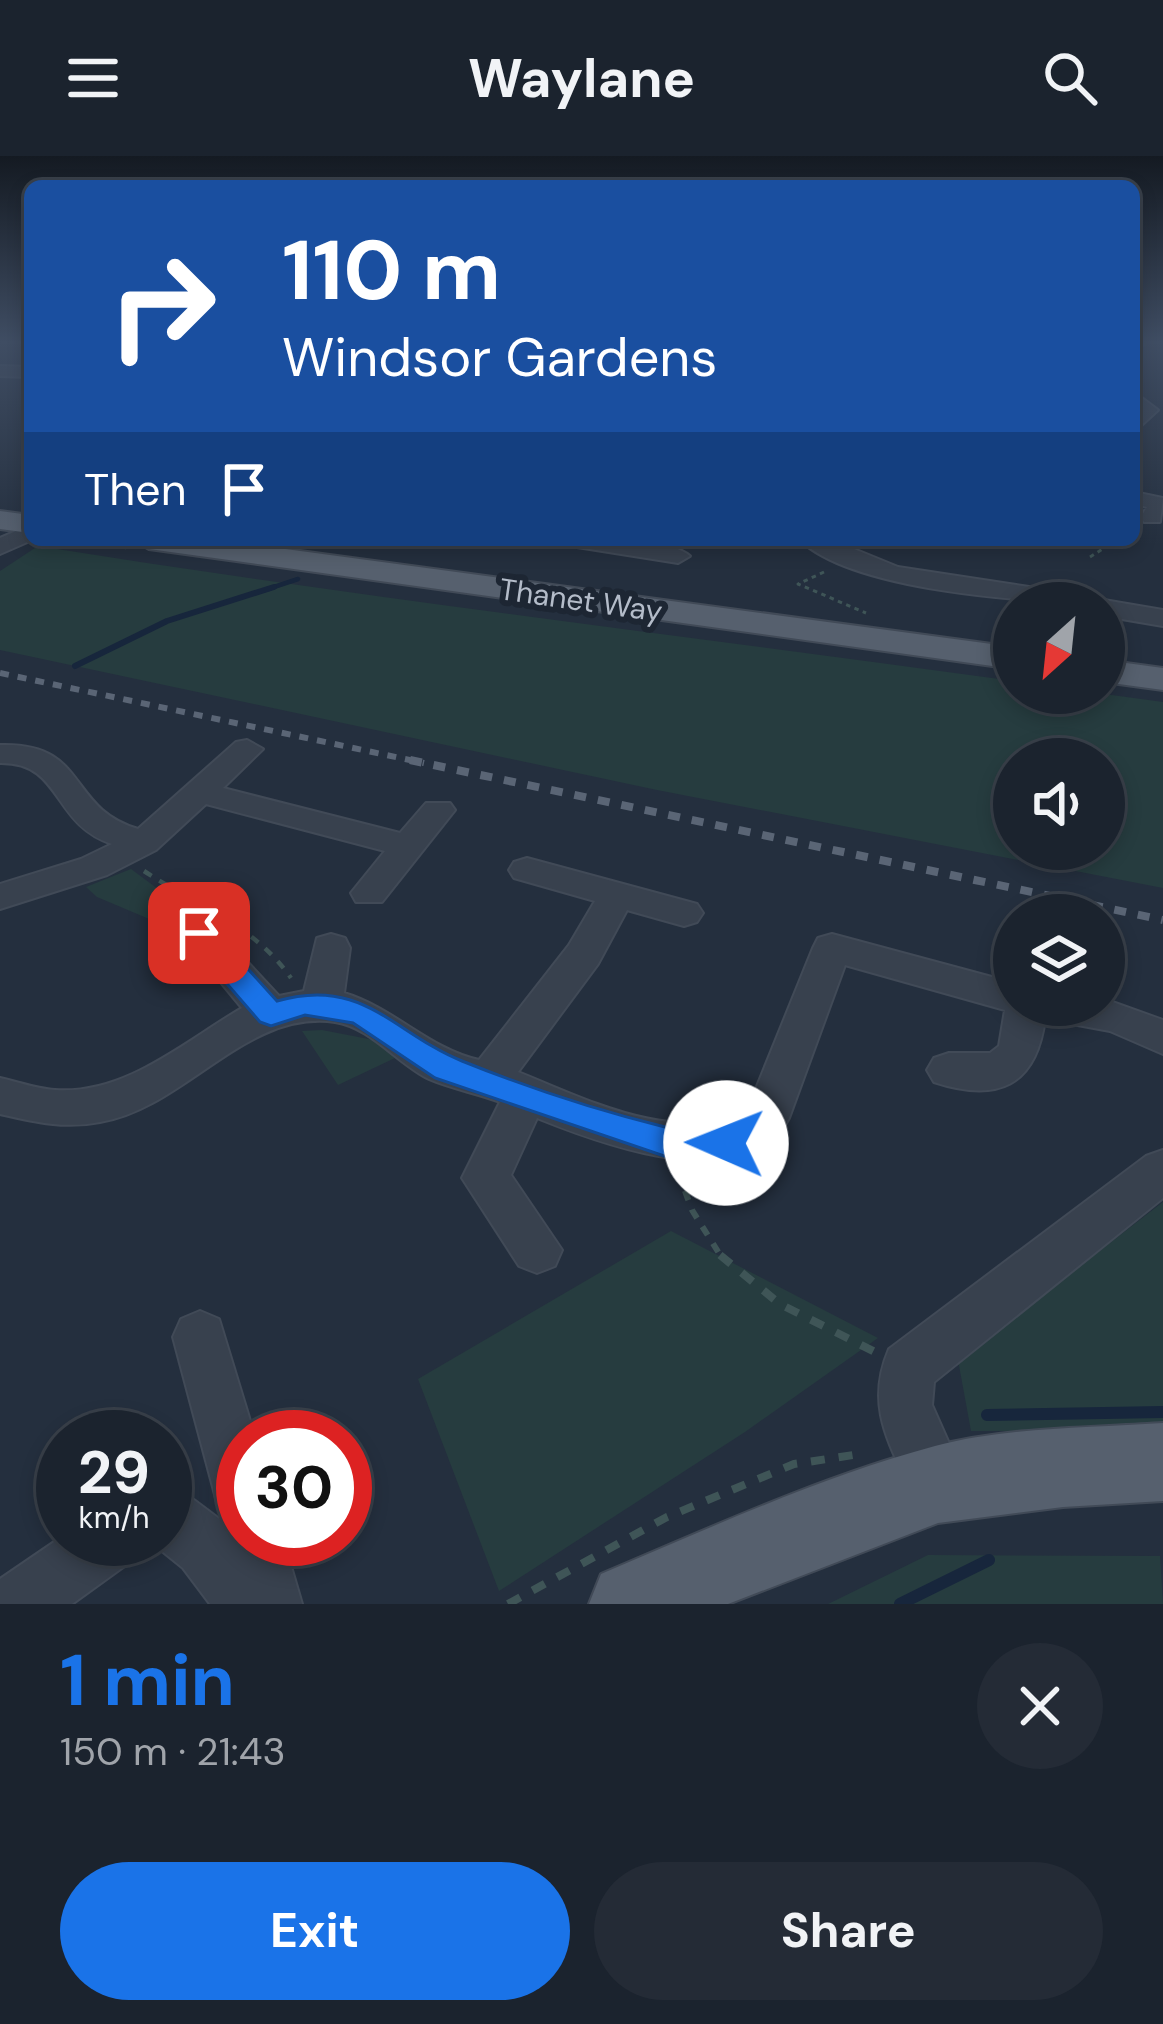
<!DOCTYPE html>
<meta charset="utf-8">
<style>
:root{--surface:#1b232e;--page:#242b36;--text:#f1f3f6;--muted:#a0a4aa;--line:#39404a;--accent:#1a73e8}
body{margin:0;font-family:"DM Sans",sans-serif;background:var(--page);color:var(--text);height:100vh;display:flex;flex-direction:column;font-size:45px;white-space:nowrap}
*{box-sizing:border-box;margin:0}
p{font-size:39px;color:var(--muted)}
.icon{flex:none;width:66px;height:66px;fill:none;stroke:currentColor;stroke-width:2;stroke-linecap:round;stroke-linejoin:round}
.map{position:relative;height:1448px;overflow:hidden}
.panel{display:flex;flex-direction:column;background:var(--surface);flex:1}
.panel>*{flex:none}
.hud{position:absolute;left:24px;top:24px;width:1116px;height:366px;border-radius:18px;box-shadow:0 6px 18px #0003,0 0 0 3px var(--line);background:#1a4fa0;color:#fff;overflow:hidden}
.needle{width:78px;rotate:207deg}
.buttons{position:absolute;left:993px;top:426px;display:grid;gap:24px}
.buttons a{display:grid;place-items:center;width:132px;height:132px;border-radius:50%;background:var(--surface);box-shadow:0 6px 18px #0003,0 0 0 3px var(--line);font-size:60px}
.speed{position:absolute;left:36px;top:1254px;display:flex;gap:24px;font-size:60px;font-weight:700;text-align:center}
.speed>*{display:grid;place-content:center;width:156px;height:156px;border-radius:50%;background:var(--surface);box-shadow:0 6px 18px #0003,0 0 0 3px var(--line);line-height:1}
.speed small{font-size:30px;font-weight:400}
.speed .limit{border:18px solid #d22;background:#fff;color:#111}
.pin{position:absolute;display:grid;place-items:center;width:102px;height:102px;color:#fff;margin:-51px;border-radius:24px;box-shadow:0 6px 18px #0006}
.me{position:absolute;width:132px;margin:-66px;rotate:271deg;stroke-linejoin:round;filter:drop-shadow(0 0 9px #0008)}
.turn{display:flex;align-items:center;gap:42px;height:252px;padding:0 60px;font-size:54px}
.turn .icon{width:156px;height:156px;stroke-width:2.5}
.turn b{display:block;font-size:84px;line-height:102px}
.then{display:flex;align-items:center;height:114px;padding:0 60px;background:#0003;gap:24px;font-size:45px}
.round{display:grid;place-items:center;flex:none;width:126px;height:126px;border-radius:63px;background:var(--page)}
.headline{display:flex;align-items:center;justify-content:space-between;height:204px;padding:0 60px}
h1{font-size:72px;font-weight:700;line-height:90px;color:var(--accent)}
.action{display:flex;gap:24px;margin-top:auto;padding:24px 60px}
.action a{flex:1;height:138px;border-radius:72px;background:var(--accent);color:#fff;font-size:48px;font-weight:700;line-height:138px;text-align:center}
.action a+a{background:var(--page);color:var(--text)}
header{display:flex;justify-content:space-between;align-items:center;height:156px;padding:0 60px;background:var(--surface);font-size:54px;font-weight:700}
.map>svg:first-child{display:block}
.green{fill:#263c3f;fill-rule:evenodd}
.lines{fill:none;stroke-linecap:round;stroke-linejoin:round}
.stream-far2{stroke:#17263c;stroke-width:4.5}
.stream-far1{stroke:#17263c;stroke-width:6}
.stream{stroke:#17263c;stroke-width:12}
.minor-casing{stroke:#414a57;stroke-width:4}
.major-casing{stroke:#414a57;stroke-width:4}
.path-far3{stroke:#3f5557;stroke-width:3;stroke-dasharray:4.5 4.5;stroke-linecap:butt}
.path-far2{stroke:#3f5557;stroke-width:4.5;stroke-dasharray:9 9;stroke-linecap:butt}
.path-far1{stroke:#3f5557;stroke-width:6;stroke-dasharray:10 10;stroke-linecap:butt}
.path{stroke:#3f5557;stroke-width:8;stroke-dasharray:14 14;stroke-linecap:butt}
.minor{fill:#38414e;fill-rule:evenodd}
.major{fill:#56606e;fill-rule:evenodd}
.rail-far1{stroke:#5a6575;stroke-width:6;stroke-dasharray:9 9;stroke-linecap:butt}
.rail{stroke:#5a6575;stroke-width:8;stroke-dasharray:12 12;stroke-linecap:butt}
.route{fill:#1a73e8;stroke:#114b97;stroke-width:3}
.labels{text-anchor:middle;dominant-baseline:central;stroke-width:12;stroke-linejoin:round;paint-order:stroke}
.far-street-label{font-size:30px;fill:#b4bcc9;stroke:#1d2633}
</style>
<header><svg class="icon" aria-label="menu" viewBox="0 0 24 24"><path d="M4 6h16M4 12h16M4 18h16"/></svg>Waylane<svg class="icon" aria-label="search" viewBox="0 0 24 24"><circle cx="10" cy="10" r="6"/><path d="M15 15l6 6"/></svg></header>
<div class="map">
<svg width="1163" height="1448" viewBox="0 0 1163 1448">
<rect width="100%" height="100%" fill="#242f3e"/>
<g class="green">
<path d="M38,390C362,442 689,480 1014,525V537H1097L1163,546V732L657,634L0,494V415ZM1104,603V693H1014V603Z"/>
<polygon points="131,713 162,736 201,754 161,768 97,741 86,731"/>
<polygon points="322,874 379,885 395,902 338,929 302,875"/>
<polygon points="1163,1046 1163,1275 971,1275 958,1204"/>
<polygon points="671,1075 878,1182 745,1276 499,1435 418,1223"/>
<polygon points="928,1399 1160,1400 1163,1448 828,1448"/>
</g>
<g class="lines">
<polyline class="stream-far2" points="265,434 298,423"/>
<polyline class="stream-far1" points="75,510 167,465 274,431"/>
<g class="stream">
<polyline points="987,1259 1163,1256"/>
<polyline points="900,1448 989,1404"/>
</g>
<defs>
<g id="minor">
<polygon points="20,185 30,185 30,191"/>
<polygon points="0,210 30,211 30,221 0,220"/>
<polygon points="1134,236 1158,254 1134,276 1138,254"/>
<polygon points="1134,336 1163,342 1160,366 1144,366 1141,361 1147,351 1134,348"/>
<polygon points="30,369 32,384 0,398 0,382"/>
<path d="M565,384C597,384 666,380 690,400L678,407L577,391Z"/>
<path d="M800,384H832L898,411L1082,439L1095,447L1104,444L1163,454V470L1104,460V447C1031,447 853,435 800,384Z"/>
<path d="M247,584L263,593L223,632L400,677L426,647H450L455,654L382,746H356L351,737L385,695L206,648L156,694L107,719L0,753V728L81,703L112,688C51,668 63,606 0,607V589C89,586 66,652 138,673L236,586Z"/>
<path d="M527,702L697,748L703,757L697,766L684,770L627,754L598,808L518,916C586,943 680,993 749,950L813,792L818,782L832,778L1014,827V849H1104V843L1163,864V898L1110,875L1045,863C1036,930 998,947 934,926L927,914L934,902L949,897H990L999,890L1005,854L845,809L789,962C748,1044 599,987 537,962L511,1019L562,1094L555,1110L537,1117L519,1110L462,1022L500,946C477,937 452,933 429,923C398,908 370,871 335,866C246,853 185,952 100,966C65,973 35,966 0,958V922C18,926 37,933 55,934C126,939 185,885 242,852L180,777L186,768L199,764L212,768L279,840L304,835L317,782L331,778L345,782L350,792L344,837C394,852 429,893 479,904L569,789L595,745L514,722L509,714L514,706Z"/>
<path d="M1163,994V1042L934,1226L932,1249L967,1328L959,1349L938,1357L917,1349C893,1292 863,1254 889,1193L1146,1000Z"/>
<polygon points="200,1155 219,1163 255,1281 243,1281 243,1383 283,1383 302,1448 210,1448 183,1412 147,1383 165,1383 165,1329 186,1338 222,1365 173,1181 181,1163"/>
<polygon points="63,1380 142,1383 133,1404 72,1448 0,1448 0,1423"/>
</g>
<g id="major">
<polygon points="0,355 30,359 30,377 0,373"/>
<polygon points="134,384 218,384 1014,491 1014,513 149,393"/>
<polygon points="1104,504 1163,512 1163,534 1104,526"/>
<path d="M1163,1267V1345L1063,1351L938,1367L728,1448H589L601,1418C710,1372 820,1321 935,1290C1007,1271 1089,1272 1163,1267Z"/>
</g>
</defs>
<use href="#minor" class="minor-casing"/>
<use href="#major" class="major-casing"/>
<g class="path-far3">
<polyline points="1134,191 1155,185"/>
<polyline points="68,384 128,392"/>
<polyline points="887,391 904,384"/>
<polyline points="1090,401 1115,385"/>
<polyline points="824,416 798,428 866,457"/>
</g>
<path class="path-far2" d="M144,715C197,750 253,768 291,822"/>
<polyline class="path-far1" points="678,1016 692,1054 722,1102"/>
<g class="path">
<polyline points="720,1099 780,1148 877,1197"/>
<polyline points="508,1448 667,1361 794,1308 860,1298"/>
</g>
<use href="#minor" class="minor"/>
<use href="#major" class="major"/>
<polyline class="rail-far1" points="0,517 424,607"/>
<polyline class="rail" points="410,604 1163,764"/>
</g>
<linearGradient id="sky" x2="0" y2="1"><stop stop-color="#141a22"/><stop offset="0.48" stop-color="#3f4d63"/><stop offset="1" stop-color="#3f4d63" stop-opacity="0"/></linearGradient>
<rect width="1163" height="388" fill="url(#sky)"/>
<path class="route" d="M199,767L209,770L277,845C363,820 393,877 462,905C524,930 600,955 665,971C689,977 714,968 738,976L743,987L738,997L670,1002L435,922L353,867L305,859L271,870L260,866L189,784L185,777L189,770Z"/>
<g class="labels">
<g class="far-street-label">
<text transform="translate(581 444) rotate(8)">Thanet Way</text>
</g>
</g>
</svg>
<div class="buttons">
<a><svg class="needle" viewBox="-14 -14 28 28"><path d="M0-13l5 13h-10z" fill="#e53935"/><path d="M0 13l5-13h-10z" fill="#a0a4aa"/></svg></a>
<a><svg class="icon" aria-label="sound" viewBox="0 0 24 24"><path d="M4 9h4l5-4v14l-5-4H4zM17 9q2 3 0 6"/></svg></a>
<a><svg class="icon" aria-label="layers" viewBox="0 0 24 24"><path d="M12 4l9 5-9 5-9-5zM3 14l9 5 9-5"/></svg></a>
</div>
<div class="speed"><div>29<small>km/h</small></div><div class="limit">30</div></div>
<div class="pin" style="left:199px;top:777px;background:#d93025"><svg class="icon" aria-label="arrive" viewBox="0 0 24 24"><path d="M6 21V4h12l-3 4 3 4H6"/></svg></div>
<svg class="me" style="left:726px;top:987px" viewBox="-20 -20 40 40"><circle r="19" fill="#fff"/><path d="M0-13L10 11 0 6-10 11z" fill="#1a73e8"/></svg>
<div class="hud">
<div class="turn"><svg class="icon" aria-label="right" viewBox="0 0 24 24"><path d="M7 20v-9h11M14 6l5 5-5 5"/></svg><div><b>110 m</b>Windsor Gardens</div></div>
<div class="then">Then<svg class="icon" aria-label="arrive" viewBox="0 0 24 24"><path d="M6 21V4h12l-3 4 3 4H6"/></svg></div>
</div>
</div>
<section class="panel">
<div class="headline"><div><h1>1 min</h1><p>150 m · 21:43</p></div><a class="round"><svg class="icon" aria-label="close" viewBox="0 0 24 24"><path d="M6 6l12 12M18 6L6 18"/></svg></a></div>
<div class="action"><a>Exit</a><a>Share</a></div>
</section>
